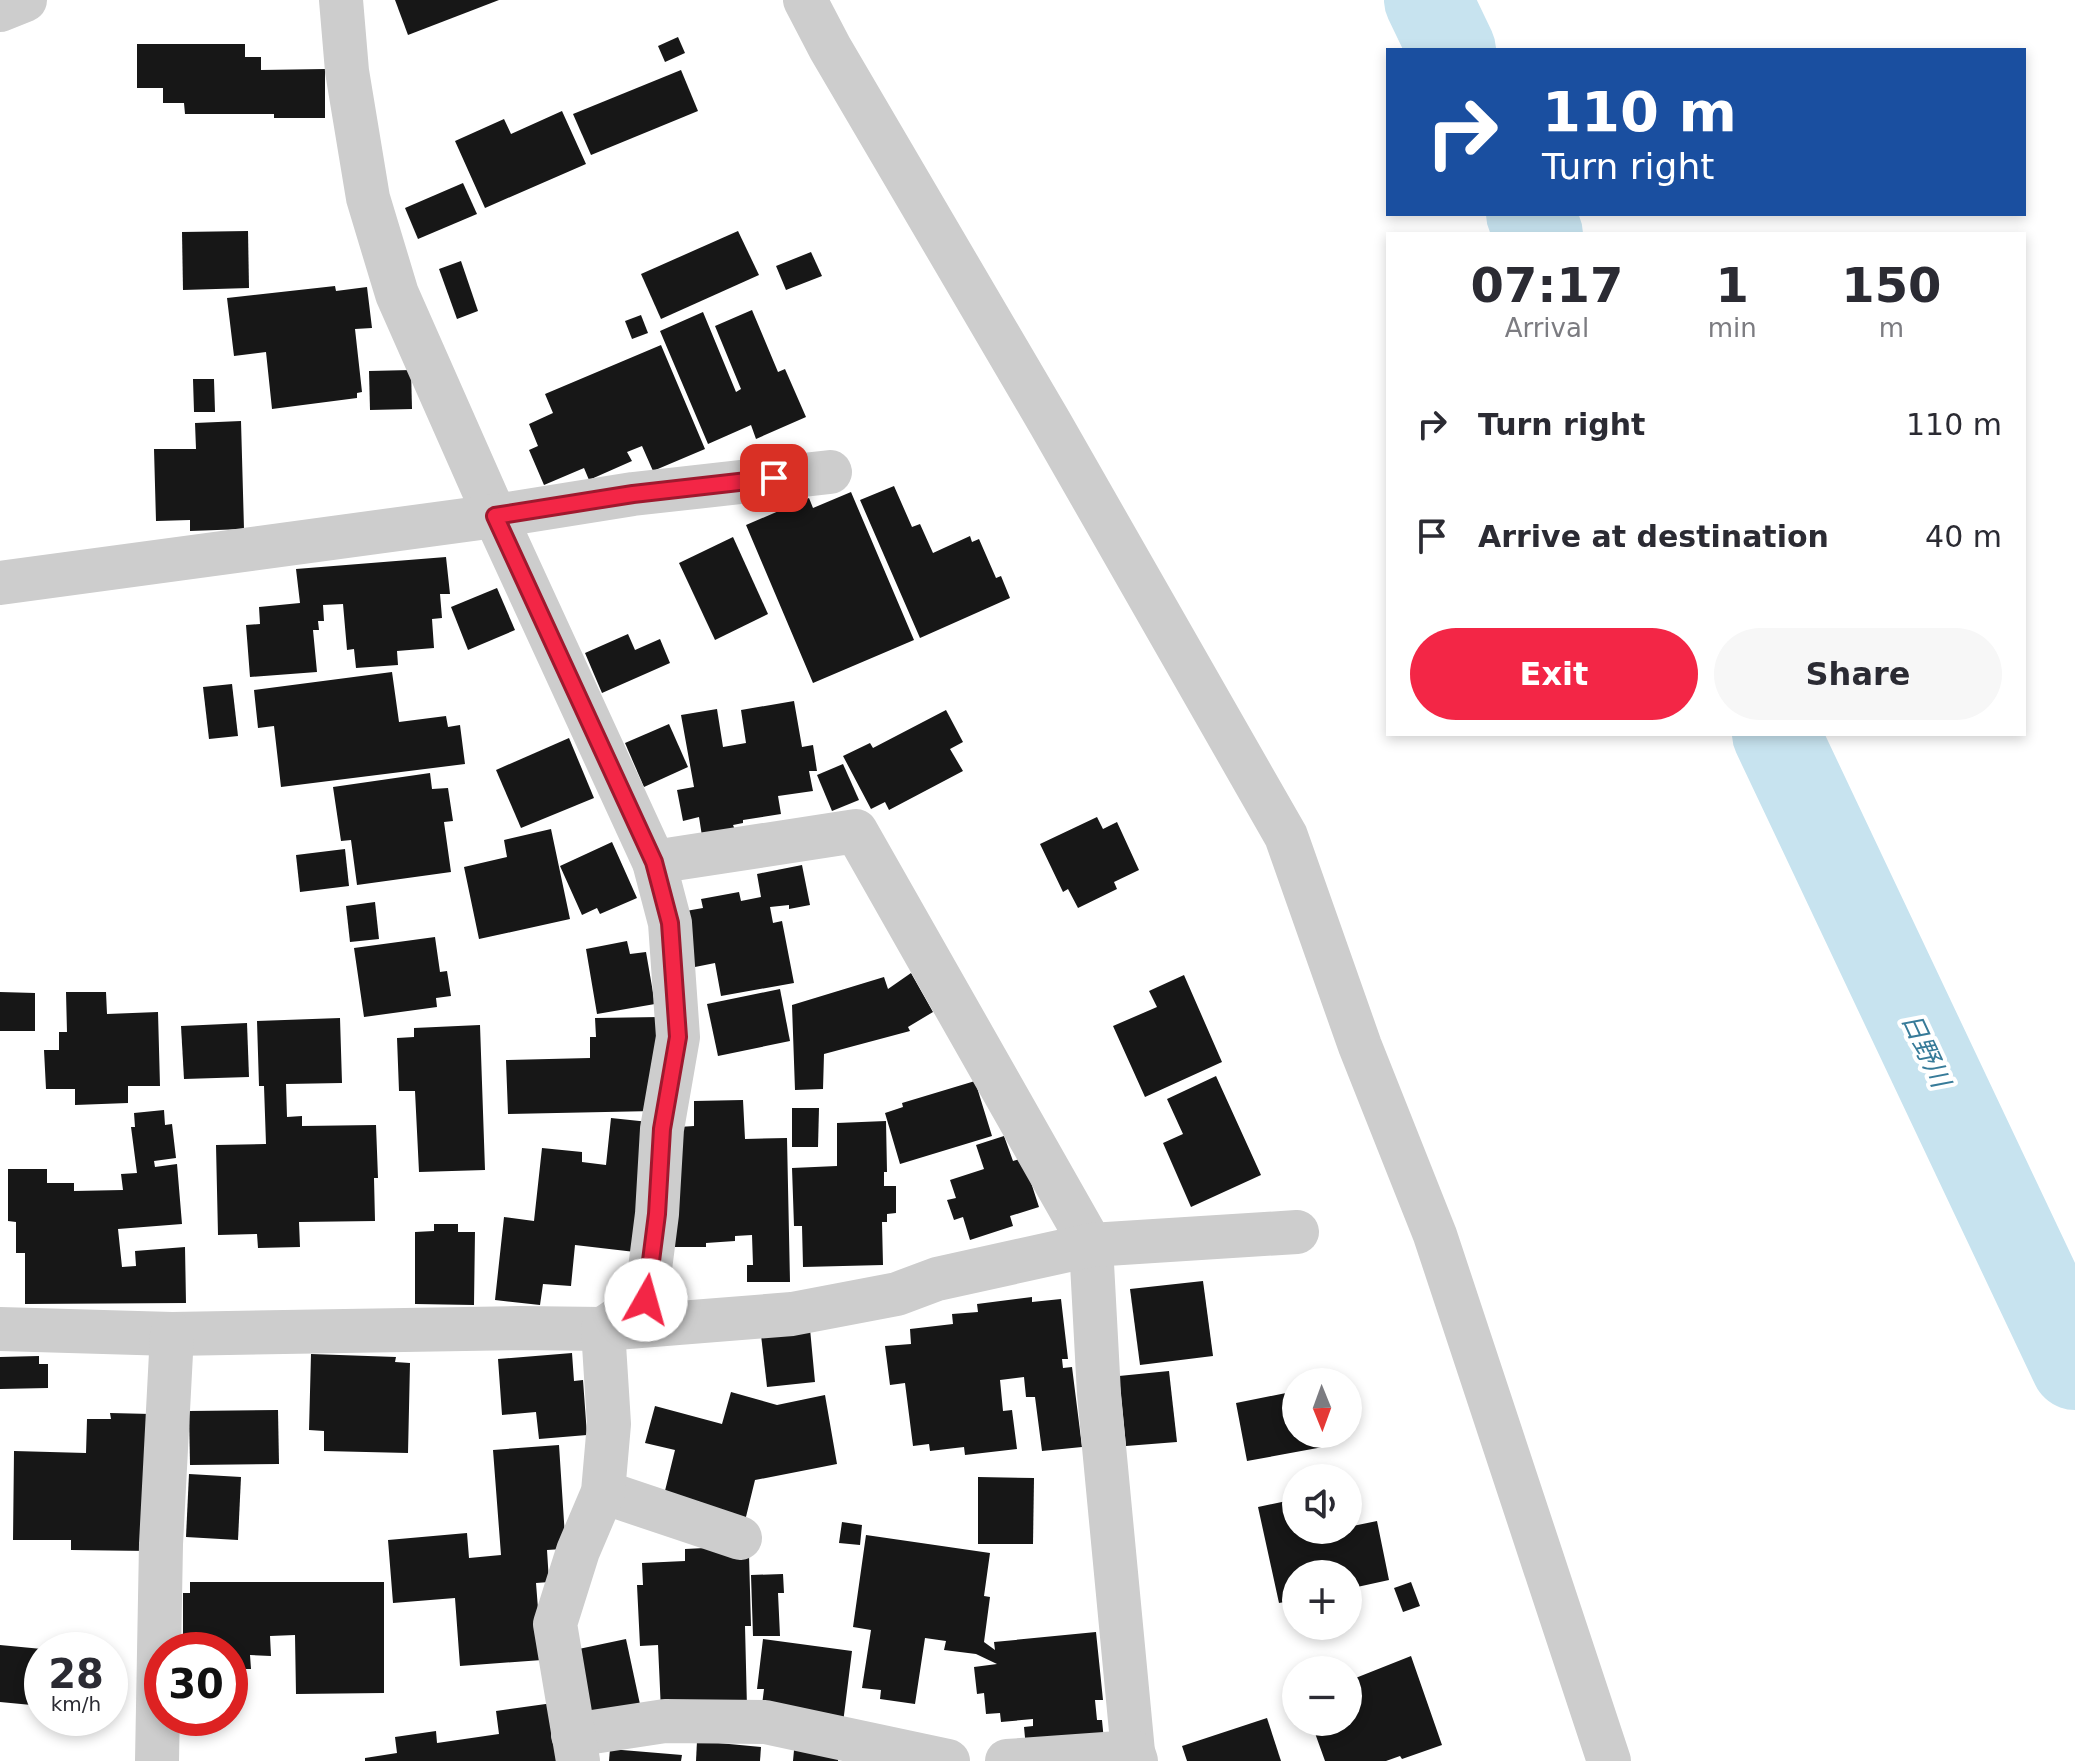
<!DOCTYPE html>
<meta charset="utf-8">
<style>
:root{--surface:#fff;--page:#f7f7f7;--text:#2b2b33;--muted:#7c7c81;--accent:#f32646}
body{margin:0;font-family:"DejaVu Sans","Noto Sans JP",sans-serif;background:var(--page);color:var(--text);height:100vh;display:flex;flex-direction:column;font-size:30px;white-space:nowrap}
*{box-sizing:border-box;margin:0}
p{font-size:26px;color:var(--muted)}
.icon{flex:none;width:44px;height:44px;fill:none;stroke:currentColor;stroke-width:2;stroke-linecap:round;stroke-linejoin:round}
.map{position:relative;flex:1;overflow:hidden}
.drawer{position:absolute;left:1386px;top:232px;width:640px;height:504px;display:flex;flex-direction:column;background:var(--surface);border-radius:0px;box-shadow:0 4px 12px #0003}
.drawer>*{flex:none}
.hud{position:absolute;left:1386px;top:48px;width:640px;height:168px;border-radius:0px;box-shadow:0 4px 12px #0003;background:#1a4fa0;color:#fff;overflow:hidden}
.needle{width:52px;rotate:179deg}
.fabs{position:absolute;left:1282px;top:1368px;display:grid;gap:16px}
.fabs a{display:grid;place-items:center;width:80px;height:80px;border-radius:50%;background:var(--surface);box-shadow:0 4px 12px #0003;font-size:40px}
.speed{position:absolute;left:24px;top:1632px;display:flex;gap:16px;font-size:40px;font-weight:700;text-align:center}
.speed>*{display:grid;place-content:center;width:104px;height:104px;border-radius:50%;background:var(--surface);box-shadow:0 4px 12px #0003;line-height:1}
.speed small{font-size:20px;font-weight:400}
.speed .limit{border:12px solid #d22;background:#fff;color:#111}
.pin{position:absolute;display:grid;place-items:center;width:68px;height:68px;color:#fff;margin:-34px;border-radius:16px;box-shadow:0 4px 12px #0006}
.me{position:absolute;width:88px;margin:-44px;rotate:7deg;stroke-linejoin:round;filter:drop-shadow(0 0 6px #0008)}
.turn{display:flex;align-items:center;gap:28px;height:168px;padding:0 24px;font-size:36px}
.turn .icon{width:104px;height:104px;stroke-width:2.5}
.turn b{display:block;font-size:56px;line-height:68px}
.eta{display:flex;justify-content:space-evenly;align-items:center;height:136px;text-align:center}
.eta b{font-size:48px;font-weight:700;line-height:56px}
.primary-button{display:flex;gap:16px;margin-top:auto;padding:16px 24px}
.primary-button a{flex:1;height:92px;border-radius:48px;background:var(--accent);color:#fff;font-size:32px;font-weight:700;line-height:92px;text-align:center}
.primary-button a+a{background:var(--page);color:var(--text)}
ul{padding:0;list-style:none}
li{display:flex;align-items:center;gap:24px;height:112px;padding:0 24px}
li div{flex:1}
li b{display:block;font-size:30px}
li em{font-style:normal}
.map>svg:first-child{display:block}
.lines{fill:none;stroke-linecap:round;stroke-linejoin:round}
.river{stroke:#c7e3ef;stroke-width:88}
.building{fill:#171717}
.minor{stroke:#cdcdcd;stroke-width:44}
.route-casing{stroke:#9e192e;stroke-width:20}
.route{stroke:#f32646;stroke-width:14}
.labels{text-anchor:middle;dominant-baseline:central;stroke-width:8;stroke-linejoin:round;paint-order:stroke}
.water-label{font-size:26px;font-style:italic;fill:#377b99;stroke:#fff}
</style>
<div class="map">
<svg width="2075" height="1761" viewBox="0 0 2075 1761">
<rect width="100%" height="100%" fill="#fff"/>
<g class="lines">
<g class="river">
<polyline points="1428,0 1452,50"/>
<polyline points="1530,214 1539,234"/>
<polyline points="1776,734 2075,1366"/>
</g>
</g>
<g class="building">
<polygon points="395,0 499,0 408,35"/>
<polygon points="678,37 685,53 665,62 658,46"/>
<polygon points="137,44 245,44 245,57 261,57 261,70 325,69 325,118 274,118 274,114 185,114 184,103 163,103 163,88 137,88"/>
<polygon points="681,70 698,111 591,155 573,114"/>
<polygon points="562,111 586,164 485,208 455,141 504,119 511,134"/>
<polygon points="463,183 477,214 418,239 405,208"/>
<polygon points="248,231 249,288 183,290 182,232"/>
<polygon points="738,231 759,275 661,319 641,274"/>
<polygon points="811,252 822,276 786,290 776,266"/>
<polygon points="461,261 478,311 457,319 439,269"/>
<polygon points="335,286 336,291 367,287 372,328 355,329 362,392 357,393 357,398 272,409 266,352 234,356 227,298"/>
<polygon points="752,310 778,372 785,369 806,417 756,439 751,425 708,444 660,331 703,312 736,392 741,389 715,326"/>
<polygon points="641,315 648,333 632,339 625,321"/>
<polygon points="661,345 705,449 653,471 642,446 627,452 632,461 589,480 584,468 544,485 529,450 538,446 529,424 553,413 545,394"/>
<polygon points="411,370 412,409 370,410 369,371"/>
<polygon points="193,379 214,379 215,412 194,412"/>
<polygon points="241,421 244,529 190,531 190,520 156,521 154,449 196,449 195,423"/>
<polygon points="894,486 912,527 920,524 933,553 970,536 972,542 979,539 996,578 1001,576 1010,598 920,638 860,500"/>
<polygon points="851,492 914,640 813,683 746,525 809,498 813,508"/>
<polygon points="733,537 768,614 715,640 679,563"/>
<polygon points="446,557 450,594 440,594 442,618 432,619 434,648 397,651 398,665 356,668 354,649 347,650 343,604 323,605 324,621 318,621 319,630 313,630 317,672 250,677 246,625 260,624 259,607 300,603 296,569"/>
<polygon points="497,588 515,630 468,650 451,607"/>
<polygon points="628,634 635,650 660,639 670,663 602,693 585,653"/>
<polygon points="392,672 399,722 446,716 448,727 460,725 465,764 281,787 274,726 258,728 254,690"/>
<polygon points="232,684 238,736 209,739 203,687"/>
<polygon points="794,701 802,747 813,745 817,771 809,771 813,791 778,796 781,814 743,820 743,823 733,825 735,830 702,836 699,817 683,821 677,790 694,787 681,715 717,709 723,747 746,743 741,710"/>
<polygon points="946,710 963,742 950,749 963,771 889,810 885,802 871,809 843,756 870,743 873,748"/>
<polygon points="669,724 688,767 644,787 625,743"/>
<polygon points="569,738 594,798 521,828 496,770"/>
<polygon points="843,764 859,800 832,811 817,775"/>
<polygon points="430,773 432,789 448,788 453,821 444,822 451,872 357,885 351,840 341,841 333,787"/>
<polygon points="1097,817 1103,829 1117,822 1139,870 1114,882 1117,889 1078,908 1068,889 1063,892 1040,844"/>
<polygon points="551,829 570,919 479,939 464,867 507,857 504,840"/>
<polygon points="612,842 637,898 600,914 597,908 582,915 560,866"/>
<polygon points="345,849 349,886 300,892 296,855"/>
<polygon points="802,865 810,905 789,909 789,905 770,907 773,923 782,921 794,983 721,996 715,963 690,968 680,912 703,908 701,899 739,892 741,901 761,897 757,874"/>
<polygon points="375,902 379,939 350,942 346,906"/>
<polygon points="435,937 440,972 447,971 451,996 436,998 437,1007 364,1017 354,948"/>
<polygon points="627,941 630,954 646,952 655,1004 597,1014 586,949"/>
<polygon points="911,973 933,1012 908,1027 910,1031 824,1054 823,1089 795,1090 792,1005 884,977 888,989"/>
<polygon points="1184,975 1222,1062 1145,1097 1113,1026 1157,1007 1149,991"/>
<polygon points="780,989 790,1041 718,1056 707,1004"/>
<polygon points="0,992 35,993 35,1031 0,1031"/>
<polygon points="66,992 106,992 107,1014 158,1012 160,1086 128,1086 128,1103 75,1105 75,1089 46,1089 44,1050 59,1050 59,1032 67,1032"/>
<polygon points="660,1017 654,1111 508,1114 506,1060 590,1058 590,1037 596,1037 595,1018"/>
<polygon points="340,1018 342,1083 286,1084 287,1117 302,1116 302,1126 376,1125 378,1178 374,1178 375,1221 299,1222 300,1247 258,1248 257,1234 218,1235 216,1145 266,1144 264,1086 259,1086 257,1021"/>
<polygon points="247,1023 249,1077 184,1079 181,1026"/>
<polygon points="480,1025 485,1170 419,1172 415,1091 399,1091 397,1038 414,1037 414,1028"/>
<polygon points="1216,1076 1261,1175 1191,1207 1163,1143 1183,1134 1167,1099"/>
<polygon points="975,1081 992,1136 900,1164 885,1113 903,1107 902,1103"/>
<polygon points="743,1100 745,1139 787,1138 790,1282 747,1282 747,1265 753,1265 752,1235 735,1236 735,1241 706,1243 706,1247 674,1247 679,1127 694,1126 694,1101"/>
<polygon points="792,1108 819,1108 818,1147 792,1147"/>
<polygon points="164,1110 165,1125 172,1124 176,1158 154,1161 155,1167 177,1164 182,1224 118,1229 122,1267 136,1266 135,1251 185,1247 186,1303 25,1304 25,1253 16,1253 16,1222 8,1221 8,1169 47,1169 47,1183 74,1183 74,1191 123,1190 121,1174 137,1173 131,1127 135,1127 134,1113"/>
<polygon points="611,1118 649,1122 635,1252 575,1245 571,1286 543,1284 540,1305 495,1300 504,1217 534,1221 542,1148 582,1152 582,1162 606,1165"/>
<polygon points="886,1121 887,1172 884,1172 884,1186 896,1186 896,1213 887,1214 887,1222 882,1222 883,1265 803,1267 802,1226 794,1226 792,1168 837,1166 837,1123"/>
<polygon points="1004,1136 1013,1161 1023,1158 1039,1207 1010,1216 1013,1226 970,1240 963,1217 954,1220 947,1200 956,1198 950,1180 984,1169 976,1145"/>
<polygon points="434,1224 458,1224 458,1232 475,1232 474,1305 415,1304 415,1232 434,1231"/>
<polygon points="1203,1281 1213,1356 1140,1365 1130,1289"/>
<polygon points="1032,1297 1032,1302 1061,1299 1068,1359 1062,1359 1063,1368 1072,1367 1082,1447 1042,1451 1035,1397 1026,1397 1024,1377 1000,1380 1003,1411 1012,1410 1017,1449 965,1455 964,1447 930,1451 929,1444 913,1446 905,1383 890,1385 885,1346 911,1344 910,1329 953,1324 952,1314 978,1312 977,1304"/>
<polygon points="810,1329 815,1382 767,1387 761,1335"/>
<polygon points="572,1353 574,1381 583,1380 587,1435 539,1439 536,1412 502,1415 498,1359"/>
<polygon points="311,1354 396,1357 395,1362 410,1363 408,1453 324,1451 324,1431 309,1430"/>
<polygon points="39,1356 39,1364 48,1364 48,1388 0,1389 0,1357"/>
<polygon points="1169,1371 1177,1442 1126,1446 1119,1376"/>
<polygon points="1296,1391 1296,1434 1320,1434 1323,1447 1247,1461 1236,1403"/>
<polygon points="731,1392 777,1405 825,1395 837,1464 755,1480 744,1525 662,1503 675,1450 645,1443 655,1406 722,1424"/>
<polygon points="278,1410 279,1464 190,1465 189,1411"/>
<polygon points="110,1413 151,1414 150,1551 71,1550 71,1540 13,1540 14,1451 86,1453 87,1419 111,1419"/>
<polygon points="559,1445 565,1537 562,1549 547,1550 549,1582 536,1583 542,1660 460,1666 455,1598 393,1603 388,1540 467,1533 469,1558 501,1555 493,1450"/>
<polygon points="189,1474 241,1477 238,1540 186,1537"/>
<polygon points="978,1477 1034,1478 1033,1544 978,1544"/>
<polygon points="1296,1499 1296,1530 1348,1530 1348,1527 1377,1521 1389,1580 1348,1589 1348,1574 1296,1574 1296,1600 1279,1603 1258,1507"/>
<polygon points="842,1522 862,1525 860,1545 839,1543"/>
<polygon points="866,1535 990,1553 984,1596 990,1597 984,1642 995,1650 994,1642 1096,1632 1103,1700 1095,1700 1097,1720 1102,1720 1104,1741 1026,1748 1024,1727 1033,1726 1033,1719 1001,1722 1000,1713 986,1714 984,1693 977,1694 974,1667 997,1664 976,1654 944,1650 946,1641 925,1638 915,1704 880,1699 881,1690 862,1688 871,1630 853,1627"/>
<polygon points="725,1547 725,1556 749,1555 751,1626 745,1626 747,1708 661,1711 658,1645 640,1646 637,1585 643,1585 642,1563 685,1561 685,1549"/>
<polygon points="783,1574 784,1593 778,1593 780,1636 753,1636 751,1575"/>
<polygon points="190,1582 384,1582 384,1693 296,1694 295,1635 270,1636 271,1656 250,1655 251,1669 230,1669 230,1650 183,1650 183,1593 190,1593"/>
<polygon points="1411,1582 1420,1606 1403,1612 1394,1588"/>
<polygon points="626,1639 641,1709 589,1721 574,1650"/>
<polygon points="763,1639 852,1651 843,1723 761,1713 764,1689 757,1689"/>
<polygon points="0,1645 42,1649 42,1706 0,1702"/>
<polygon points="1411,1656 1442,1745 1402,1759 1400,1756 1386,1761 1325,1761 1311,1722 1348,1722 1348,1681"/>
<polygon points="553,1703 561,1761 365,1761 365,1758 397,1753 395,1737 436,1731 437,1743 499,1734 496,1711"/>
<polygon points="1267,1718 1281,1761 1187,1761 1182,1746"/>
<polygon points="697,1741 761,1747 760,1761 696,1761"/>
<polygon points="610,1749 682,1755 681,1761 609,1761"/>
<polygon points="794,1750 839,1753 838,1761 793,1761"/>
</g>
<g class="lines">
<g class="minor">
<polyline points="341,0 347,71 368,198 397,294 495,516 654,862 670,923 678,1037 662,1129 657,1214 646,1300 603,1329"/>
<polyline points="805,0 830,48 1050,423 1286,836 1360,1046 1435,1235 1609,1761"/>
<polyline points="0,10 25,0"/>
<polyline points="0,583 495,516 633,494 830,472"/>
<polyline points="654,862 856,831 1091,1245 1099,1394 1133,1752 1136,1761"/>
<polyline points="0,1329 172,1334 519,1328 603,1329 792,1314 897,1294 937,1279 1091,1245 1297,1232"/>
<polyline points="603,1492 740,1538"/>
<polyline points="573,1735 665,1721 765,1722 948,1761"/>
<polyline points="157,1761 161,1544 172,1334"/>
<polyline points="578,1761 555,1624 578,1551 603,1492 609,1424 603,1329"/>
<polyline points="1007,1761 1133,1752"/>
</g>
</g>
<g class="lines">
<defs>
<polyline id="route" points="646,1300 657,1214 662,1129 678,1037 670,923 654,862 495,516 633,494 774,478"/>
</defs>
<use href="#route" class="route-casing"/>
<use href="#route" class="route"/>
</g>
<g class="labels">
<g class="water-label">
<text transform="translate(1926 1050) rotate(65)">日野川</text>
</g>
</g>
</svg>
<div class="fabs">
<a><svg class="needle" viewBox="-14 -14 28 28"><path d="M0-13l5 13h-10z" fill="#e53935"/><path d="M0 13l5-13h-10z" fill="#7c7c81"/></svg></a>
<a><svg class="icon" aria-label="sound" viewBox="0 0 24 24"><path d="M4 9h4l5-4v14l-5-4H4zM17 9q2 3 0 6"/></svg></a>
<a>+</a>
<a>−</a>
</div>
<div class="speed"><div>28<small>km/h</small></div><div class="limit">30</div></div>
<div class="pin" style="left:774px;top:478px;background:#d93025"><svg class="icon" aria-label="arrive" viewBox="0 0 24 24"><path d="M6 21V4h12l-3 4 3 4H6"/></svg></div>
<svg class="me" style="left:646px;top:1300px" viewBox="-20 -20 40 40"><circle r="19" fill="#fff"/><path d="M0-13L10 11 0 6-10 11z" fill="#f32646"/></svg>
<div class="hud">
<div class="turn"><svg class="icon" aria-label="right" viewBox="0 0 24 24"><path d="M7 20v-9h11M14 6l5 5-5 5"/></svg><div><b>110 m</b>Turn right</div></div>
</div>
<section class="drawer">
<div class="eta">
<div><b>07:17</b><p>Arrival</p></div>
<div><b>1</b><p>min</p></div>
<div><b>150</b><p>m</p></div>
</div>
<ul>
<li><svg class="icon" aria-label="right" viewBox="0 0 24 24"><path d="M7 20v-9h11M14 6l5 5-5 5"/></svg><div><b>Turn right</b></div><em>110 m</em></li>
<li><svg class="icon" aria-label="arrive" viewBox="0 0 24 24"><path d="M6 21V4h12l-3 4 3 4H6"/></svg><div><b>Arrive at destination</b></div><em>40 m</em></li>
</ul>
<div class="primary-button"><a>Exit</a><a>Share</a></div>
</section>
</div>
